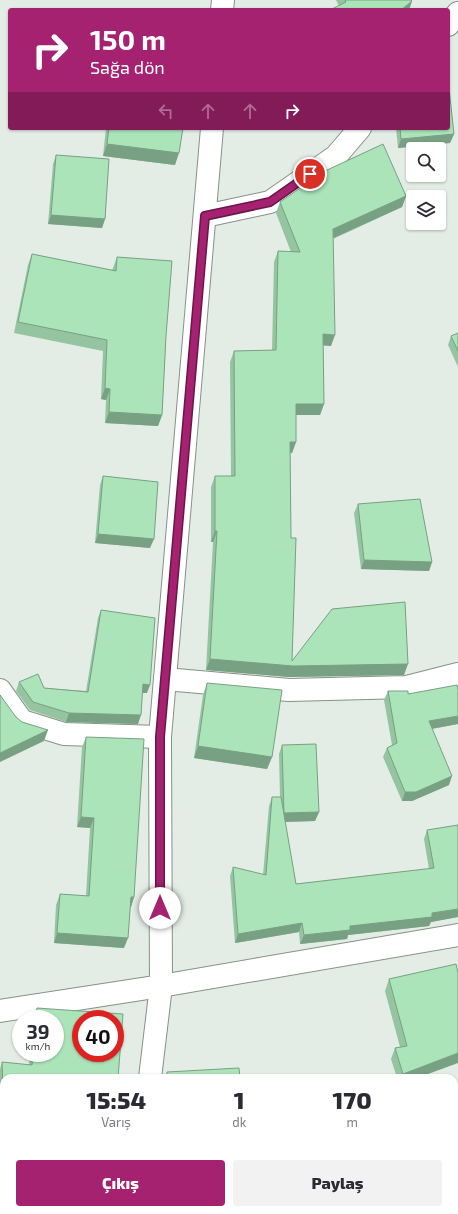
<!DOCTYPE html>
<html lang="tr">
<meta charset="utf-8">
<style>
:root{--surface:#fff;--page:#f2f2f3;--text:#2b2b33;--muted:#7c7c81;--accent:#a42270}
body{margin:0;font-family:"Exo 2",sans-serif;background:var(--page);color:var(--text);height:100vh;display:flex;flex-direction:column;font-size:15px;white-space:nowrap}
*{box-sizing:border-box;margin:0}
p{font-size:13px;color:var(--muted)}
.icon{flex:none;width:22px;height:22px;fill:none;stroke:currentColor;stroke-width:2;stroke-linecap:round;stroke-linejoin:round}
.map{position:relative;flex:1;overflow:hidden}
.details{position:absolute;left:0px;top:1074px;width:458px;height:140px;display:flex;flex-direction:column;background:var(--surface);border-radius:12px 12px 0 0;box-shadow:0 1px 3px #0004}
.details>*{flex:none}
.guide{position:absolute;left:8px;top:8px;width:442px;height:122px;border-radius:4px;box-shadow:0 1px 3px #0004;background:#a42270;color:#fff;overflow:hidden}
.controls{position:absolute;left:406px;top:142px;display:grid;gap:8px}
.controls a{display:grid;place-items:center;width:40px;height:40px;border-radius:4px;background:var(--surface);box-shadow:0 1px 3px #0004;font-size:20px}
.speed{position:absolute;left:12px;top:1010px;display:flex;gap:8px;font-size:20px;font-weight:700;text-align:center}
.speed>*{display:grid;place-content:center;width:52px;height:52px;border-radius:50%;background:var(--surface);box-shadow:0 1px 3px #0004;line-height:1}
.speed small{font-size:10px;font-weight:400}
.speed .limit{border:6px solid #d22;background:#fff;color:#111}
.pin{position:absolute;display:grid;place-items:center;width:34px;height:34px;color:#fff;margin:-17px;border:2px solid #fff;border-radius:50%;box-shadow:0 1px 4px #0007}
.me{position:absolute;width:44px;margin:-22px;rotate:0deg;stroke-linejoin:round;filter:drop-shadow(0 0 3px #0008)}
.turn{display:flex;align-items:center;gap:14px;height:84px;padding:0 16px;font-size:18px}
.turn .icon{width:52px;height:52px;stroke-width:2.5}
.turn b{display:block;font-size:28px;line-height:34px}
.lanes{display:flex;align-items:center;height:38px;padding:0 16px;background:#0003;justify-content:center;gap:20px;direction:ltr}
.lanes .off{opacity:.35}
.eta{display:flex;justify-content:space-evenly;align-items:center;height:68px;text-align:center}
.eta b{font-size:24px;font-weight:800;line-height:28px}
.cta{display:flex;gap:8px;margin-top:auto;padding:8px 16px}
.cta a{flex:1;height:46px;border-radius:4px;background:var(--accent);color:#fff;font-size:16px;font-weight:800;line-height:46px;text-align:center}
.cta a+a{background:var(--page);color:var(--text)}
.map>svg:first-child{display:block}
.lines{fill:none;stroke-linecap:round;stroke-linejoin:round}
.street-casing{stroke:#879189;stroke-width:24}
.secondary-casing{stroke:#879189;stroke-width:24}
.street{stroke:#fff;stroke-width:22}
.secondary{stroke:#fff;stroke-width:22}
.wall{fill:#94c4a0}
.shaded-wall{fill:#78a082}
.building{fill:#ace4ba;stroke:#78a082;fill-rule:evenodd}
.route-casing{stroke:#6b1649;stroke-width:10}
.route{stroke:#a42270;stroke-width:7}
</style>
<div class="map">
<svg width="458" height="1214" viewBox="0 0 458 1214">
<rect width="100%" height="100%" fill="#e3ede5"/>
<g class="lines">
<defs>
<g id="street">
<polyline points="448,25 458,13"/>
<polyline points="205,216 270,202 336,156 360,128"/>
<polyline points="165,679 289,690 407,687 458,674"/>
<polyline points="0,690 22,721 64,734 160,737"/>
<polyline points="0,1011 161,986"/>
</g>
<g id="secondary">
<polyline points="222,10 223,0"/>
<polyline points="161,986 458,935"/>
<polyline points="150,1078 161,986 160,737 212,128"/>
<polyline points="134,1214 135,1210"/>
</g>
</defs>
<use href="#street" class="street-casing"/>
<use href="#secondary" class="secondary-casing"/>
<use href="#street" class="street"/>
<use href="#secondary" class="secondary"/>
</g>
<g class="wall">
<polygon points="336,0 411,0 412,1 409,10 332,10 332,9 339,6"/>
<polygon points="106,128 183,128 175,165 103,156"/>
<polygon points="396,128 448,128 454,134 450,143 398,148"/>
<polygon points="56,155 105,219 102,228 48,224 53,164"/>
<polygon points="406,196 402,207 333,239 331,346 323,345 324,404 320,415 296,415 296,442 292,453 290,453 292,661 404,675 289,677 206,670 213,542 211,542 211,487 215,476 231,476 230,362 234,351 272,350 274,262 278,251 291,252 276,213 280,202"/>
<polygon points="32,254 112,270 113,268 117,257 166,336 162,415 158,426 105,423 106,400 101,399 103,351 14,333 28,265"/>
<polygon points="458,333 458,367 448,345 451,336"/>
<polygon points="103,476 150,548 95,543 100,485"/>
<polygon points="358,504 432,562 429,571 361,569 354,513"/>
<polygon points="101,610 147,693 142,693 138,724 66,722 30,710 16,691 19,682 44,688 86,691 98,618"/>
<polygon points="207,683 272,757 267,769 194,758 203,695"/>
<polygon points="458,690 458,724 432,729 449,785 412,801 402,801 383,757 387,748 392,745 384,700 388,691 408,694"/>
<polygon points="86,737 134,897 131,907 130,907 124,948 54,943 56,905 60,894 86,896 90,828 77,827 82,747"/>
<polygon points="282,745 319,812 315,821 285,822 296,884 429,869 424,839 427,830 458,825 458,917 431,922 429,926 348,935 347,939 300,944 299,932 235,943 230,876 233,867 263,875 269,806 272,797 280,797 279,754"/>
<polygon points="389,979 417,1078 397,1078 391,1059 395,1048 400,1047 385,991"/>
<polygon points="37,1008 36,1019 33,1019"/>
<polygon points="30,1053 55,1053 118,1078 4,1078 4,1153 0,1153 0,1069 2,1062 29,1065"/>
<polygon points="34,1210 88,1210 87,1214 34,1214"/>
<polygon points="345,1210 431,1210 429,1214 346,1214"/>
</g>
<g class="shaded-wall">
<polygon points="412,1 409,10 401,10"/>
<polygon points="454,134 450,143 398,148 401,139"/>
<polygon points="107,144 179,153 175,165 103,156"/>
<polygon points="406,196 402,207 329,240 333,229"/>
<polygon points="51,215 105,219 102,228 48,224"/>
<polygon points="323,334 335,335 331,346 319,345"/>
<polygon points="105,388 110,389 106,400 101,399"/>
<polygon points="296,404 324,404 320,415 292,415"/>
<polygon points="109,412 162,415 158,426 105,423"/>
<polygon points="290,442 296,442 292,453 286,453"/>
<polygon points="215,531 217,531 213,542 211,542"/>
<polygon points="98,534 154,539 150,548 95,543"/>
<polygon points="364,560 432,562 429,571 361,569"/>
<polygon points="210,659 408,664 404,675 289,677 206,670"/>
<polygon points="143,684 150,685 147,693 140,693"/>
<polygon points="69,713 141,715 138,724 66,722"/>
<polygon points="458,716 458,724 425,730 429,721"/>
<polygon points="48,730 44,741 0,762 0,753"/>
<polygon points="198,746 272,757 267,769 194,758"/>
<polygon points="452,776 449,785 412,801 402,801 405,792"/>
<polygon points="319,812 315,821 281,822 284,813"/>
<polygon points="81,817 94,818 90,828 77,827"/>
<polygon points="131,897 134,897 131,907 127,907"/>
<polygon points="458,909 458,917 431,922 429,926 348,935 347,939 300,944 304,935 350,926"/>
<polygon points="302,923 299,932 235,943 238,934"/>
<polygon points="57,933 128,938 124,948 54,943"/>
<polygon points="458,1053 458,1063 417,1078 402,1078 403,1074"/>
<polygon points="4,1142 4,1153 0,1153"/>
<polygon points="423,1210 431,1210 429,1214 421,1214"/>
<polygon points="356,1212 355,1214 349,1214 350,1213"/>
</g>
<g class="building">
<polygon points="345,0 411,0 412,1 401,10 332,10 332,9 346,2"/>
<polygon points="448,79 454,134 401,139 400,128 448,128"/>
<polygon points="109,128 183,128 179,153 107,144"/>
<polygon points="383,144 406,196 333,229 335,335 323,334 324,404 296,404 296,442 290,442 291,538 296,538 292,661 332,609 405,602 408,664 293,666 210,659 217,531 215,531 215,476 235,476 234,351 276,350 278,251 300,252 280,202 325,171"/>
<polygon points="56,155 109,159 105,219 51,215"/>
<polygon points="32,254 116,271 117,257 172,261 166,336 162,415 109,412 110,389 105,388 107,340 18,322"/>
<polygon points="458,333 458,351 451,336"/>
<polygon points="103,476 158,482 154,539 98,534"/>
<polygon points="420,499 432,562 364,560 358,504"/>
<polygon points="101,610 155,618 150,685 143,684 141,715 69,713 33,702 19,682 38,674 44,688 88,692"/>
<polygon points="207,683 282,690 272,757 198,746"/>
<polygon points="457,685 458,690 458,716 429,721 452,776 416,792 405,792 387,748 397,743 388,691 408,691 408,694"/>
<polygon points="0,695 16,717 22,722 48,730 0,753"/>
<polygon points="86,737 144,739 134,897 131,897 128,938 57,933 60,894 89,896 94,818 81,817"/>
<polygon points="316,744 319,812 284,813 282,745"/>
<polygon points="272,797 281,797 296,884 434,868 427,830 458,825 458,909 432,913 432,917 350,926 350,930 304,935 302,923 238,934 233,867 266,875"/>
<polygon points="456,964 458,973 458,1053 403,1074 395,1048 407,1046 389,979"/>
<path d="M37,1008L123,1014L118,1078H4V1121L2,1062L32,1065L33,1053H55V1019H36ZM81,1019H115V1053H81Z"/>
<polygon points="239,1068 240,1078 167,1078 167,1072"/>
<polygon points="37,1210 88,1210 87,1214 37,1214"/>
<polygon points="350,1210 423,1210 423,1214 356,1214 356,1212 350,1213"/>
</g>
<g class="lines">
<defs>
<polyline id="route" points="160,908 160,737 205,216 270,202 310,174"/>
</defs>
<use href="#route" class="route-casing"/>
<use href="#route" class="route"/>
</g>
</svg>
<div class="controls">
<a><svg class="icon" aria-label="search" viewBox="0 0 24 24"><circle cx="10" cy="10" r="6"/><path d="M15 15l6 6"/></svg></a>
<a><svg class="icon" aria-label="layers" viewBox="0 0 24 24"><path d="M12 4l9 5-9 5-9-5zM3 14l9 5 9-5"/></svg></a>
</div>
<div class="speed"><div>39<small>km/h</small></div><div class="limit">40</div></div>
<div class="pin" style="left:310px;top:174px;background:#d93025"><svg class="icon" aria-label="arrive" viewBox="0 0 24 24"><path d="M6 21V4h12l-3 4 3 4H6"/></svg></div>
<svg class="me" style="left:160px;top:908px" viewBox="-20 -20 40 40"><circle r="19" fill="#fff"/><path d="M0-13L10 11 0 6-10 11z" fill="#a42270"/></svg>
<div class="guide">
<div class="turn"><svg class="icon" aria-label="right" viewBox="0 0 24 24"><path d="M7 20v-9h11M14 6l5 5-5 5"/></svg><div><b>150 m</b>Sağa dön</div></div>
<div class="lanes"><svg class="icon off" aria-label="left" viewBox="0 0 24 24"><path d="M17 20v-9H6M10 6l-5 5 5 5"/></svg><svg class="icon off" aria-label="ahead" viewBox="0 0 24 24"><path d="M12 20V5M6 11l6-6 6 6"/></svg><svg class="icon off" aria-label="ahead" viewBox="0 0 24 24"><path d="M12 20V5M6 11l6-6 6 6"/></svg><svg class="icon" aria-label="right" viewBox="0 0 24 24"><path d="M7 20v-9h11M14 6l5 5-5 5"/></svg></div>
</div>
<section class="details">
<div class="eta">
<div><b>15:54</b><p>Varış</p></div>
<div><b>1</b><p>dk</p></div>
<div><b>170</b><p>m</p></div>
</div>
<div class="cta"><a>Çıkış</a><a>Paylaş</a></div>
</section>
</div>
